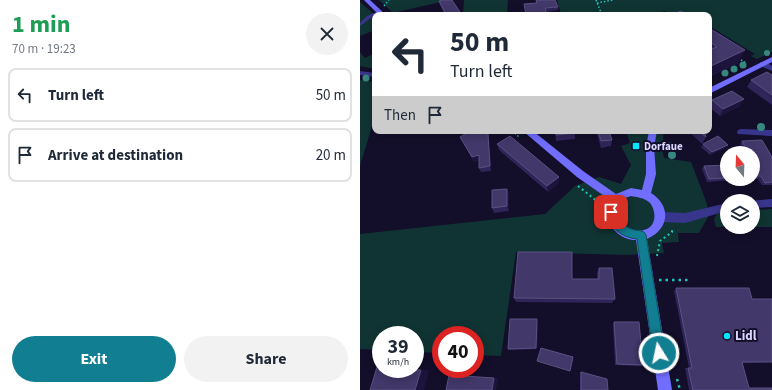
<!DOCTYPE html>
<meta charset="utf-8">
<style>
:root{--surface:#fff;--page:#f2f2f3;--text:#1f2937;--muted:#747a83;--line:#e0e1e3;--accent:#127e91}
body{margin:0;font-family:"Source Sans 3",sans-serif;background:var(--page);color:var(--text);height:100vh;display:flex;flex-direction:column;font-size:15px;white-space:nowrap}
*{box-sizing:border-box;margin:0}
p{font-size:13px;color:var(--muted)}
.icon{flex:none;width:22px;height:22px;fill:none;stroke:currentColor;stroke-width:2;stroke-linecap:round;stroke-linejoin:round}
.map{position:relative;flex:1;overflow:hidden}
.details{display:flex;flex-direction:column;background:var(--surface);width:360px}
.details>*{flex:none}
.guide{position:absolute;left:12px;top:12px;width:340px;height:122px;border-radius:8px;box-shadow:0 2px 10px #0003;background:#fff;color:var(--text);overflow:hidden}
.needle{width:26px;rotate:341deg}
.tools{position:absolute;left:360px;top:146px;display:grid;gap:8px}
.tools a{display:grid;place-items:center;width:40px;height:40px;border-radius:50%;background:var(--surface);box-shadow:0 2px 10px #0003;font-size:20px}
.speed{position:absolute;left:12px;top:326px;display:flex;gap:8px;font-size:20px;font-weight:700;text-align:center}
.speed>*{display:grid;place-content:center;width:52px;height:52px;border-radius:50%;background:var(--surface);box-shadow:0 2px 10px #0003;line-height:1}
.speed small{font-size:10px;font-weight:400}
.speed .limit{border:6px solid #d22;background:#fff;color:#111}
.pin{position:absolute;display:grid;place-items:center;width:34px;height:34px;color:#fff;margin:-17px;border-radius:8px;box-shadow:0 2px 6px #0006}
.me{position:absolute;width:44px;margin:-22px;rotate:350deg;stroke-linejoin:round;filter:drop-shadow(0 0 3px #0008)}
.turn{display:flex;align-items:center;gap:14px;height:84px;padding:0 12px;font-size:18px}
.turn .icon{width:52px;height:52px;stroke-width:2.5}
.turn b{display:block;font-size:28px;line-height:34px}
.then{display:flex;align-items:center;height:38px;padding:0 12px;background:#0003;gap:8px;font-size:15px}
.round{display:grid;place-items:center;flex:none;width:42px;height:42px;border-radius:21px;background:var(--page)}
.summary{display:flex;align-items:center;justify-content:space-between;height:68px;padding:0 12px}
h1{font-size:24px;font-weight:700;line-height:30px;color:#1e9e55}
.primary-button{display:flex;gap:8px;margin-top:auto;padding:8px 12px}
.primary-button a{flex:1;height:46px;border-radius:24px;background:var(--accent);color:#fff;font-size:16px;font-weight:700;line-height:46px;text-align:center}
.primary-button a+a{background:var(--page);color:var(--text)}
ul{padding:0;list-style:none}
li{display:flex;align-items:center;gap:12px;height:54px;margin:0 8px 6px;padding:0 4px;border:2px solid var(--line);border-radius:8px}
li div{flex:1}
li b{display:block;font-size:15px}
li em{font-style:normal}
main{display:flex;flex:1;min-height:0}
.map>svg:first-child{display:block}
.green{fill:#103433}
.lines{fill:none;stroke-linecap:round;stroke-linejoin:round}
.path-far2{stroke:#25c4ba;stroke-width:1.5;stroke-dasharray:1.5 2;stroke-linecap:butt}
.path-far1{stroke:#25c4ba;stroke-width:2;stroke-dasharray:2 3;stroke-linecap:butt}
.path{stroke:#25c4ba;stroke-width:2.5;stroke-dasharray:2.5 4;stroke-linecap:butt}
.lane{fill:#38358c;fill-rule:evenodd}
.street{fill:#38358c;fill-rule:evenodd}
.secondary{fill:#716dff;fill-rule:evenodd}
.tree{fill:#38877f}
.wall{fill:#302559}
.shaded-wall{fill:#1d143e}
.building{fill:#42386a;stroke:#5a5182}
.route{fill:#127e91;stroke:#0c525e}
.poi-dot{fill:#02e6ff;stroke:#130e2a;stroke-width:1.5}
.labels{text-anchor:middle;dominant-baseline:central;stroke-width:4;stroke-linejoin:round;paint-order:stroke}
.poi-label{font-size:11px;font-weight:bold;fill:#dbd6ff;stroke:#130e2a;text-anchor:start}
.near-poi-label{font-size:13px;font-weight:bold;fill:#dbd6ff;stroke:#130e2a;text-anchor:start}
</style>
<main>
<section class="details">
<div class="summary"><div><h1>1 min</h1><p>70 m · 19:23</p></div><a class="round"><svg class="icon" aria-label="close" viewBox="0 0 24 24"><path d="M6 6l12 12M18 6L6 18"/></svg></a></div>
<ul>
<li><svg class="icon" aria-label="left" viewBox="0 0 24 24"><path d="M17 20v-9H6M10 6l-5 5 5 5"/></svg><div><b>Turn left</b></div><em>50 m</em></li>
<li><svg class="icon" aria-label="arrive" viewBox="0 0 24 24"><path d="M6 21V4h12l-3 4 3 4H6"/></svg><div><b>Arrive at destination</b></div><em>20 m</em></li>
</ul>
<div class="primary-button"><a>Exit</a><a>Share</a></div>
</section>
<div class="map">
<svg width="412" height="390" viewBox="0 0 412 390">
<rect width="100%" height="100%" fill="#130e2a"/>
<g class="green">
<polygon points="19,0 89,0 33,13"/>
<polygon points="104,0 148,0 147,15 103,15"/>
<polygon points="197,0 412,0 412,52 397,59 391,56 395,54 349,26 349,15 311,15 305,11 291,15 201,15"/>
<polygon points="0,2 15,15 15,30 0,36"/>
<polygon points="0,52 5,58 15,53 15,69 0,66"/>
<polygon points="0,80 15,82 15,116 0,166"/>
<polygon points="266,131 304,131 302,147 304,158 331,162 347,204 348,217 339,233 318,233 319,242 302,243 304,253 267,255 156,252 141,356 115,355 115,335 81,335 81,353 55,352 55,335 21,335 21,350 0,349 0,234 185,214 215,186 239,177 261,184 271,165 261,146 270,143"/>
<polygon points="412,209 412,227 356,227 354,219 358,212 367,211 367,227 393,227 393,210"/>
</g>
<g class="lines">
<g class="path-far2">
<polyline points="236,0 242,15"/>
<polyline points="237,3 253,0"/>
<polyline points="24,6 29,0"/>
<polyline points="378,58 386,63"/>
<polyline points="152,131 159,137"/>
</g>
<g class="path-far1">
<polyline points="218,186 238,202"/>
<polyline points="297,256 300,241 312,232 312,228"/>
</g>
<g class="path">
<polyline points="299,280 328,280"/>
<polyline points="317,379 320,390"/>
</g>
<polygon class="lane" points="18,11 22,12 15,15 0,26 0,23 7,16"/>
<g class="street">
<polygon points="400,62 406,62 412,66 412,71 400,66"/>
<polygon points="0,71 15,73 15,77 0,75"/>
<polygon points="381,129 412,130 412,136 378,134 377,132 378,130"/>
<polygon points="412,199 412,207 393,208 393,201 389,201"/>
<polygon points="367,203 367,211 325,223 301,222 297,220 296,217 297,214 301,212 325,213"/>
</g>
<g class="secondary">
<polygon points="4,0 10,0 26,15 19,15"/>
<polygon points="412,57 412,62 349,94 349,88"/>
<path d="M163,131H173L223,171L256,194L271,188L282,190L286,174V147L289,131H297L294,147L296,174L291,193C312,206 309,230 287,239L312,390H298L276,240C256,240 241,219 250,200L217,177ZM271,196C277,197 284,198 289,202C295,208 297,221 290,227C270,242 237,206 271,196Z"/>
</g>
</g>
<g class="tree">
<circle cx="407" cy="53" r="3"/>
<circle cx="383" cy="65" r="3.5"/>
<circle cx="374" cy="69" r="3.5"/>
<circle cx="365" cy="73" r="3.5"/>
<circle cx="6" cy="78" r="3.5"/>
<circle cx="401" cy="127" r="4"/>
<circle cx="310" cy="146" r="4"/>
<circle cx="312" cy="155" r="4"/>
</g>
<g class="wall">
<polygon points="176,0 198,7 198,10 186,12 177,3"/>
<polygon points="79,1 100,12 101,15 76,15 84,13 80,5"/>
<polygon points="349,28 378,63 349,77"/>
<polygon points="412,75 412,105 387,87 391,80"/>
<polygon points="352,100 380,106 360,116 349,107 349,106"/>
<polygon points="195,131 212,131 215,133 215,139 196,141"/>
<polygon points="237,131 249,131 252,140 251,146 241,148 237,134"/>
<polygon points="328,131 344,131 346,137 342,144"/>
<polygon points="128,134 129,139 131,171 121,172 119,168 119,160 114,162 100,137"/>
<polygon points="382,141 412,157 412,185 402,185 398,179 393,179 393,153 384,153 380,144"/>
<polygon points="137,144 199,183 188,192 139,150"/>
<polygon points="343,144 365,148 350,155 341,147"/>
<polygon points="367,165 367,179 392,179 347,182 342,169 344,166"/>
<polygon points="147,189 149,194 149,211 134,213 132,208"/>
<polygon points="239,268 255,299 252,303 156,302 154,298 212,279 237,279 237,273"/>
<polygon points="316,288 392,299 412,299 412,362 382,363 389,388 412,388 412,390 329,390 325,368 329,368 314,291"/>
<polygon points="178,321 177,349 150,350 148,349"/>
<polygon points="254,322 283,365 280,366 255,365 253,324"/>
<polygon points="220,372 221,372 248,390 220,390"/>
</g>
<g class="shaded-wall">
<polygon points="100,12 101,15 93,15 93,14"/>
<polygon points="385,50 378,63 349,77 349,67"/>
<polygon points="384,99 380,106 360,116 363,109"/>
<polygon points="124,131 132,131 125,135"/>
<polygon points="128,134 129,139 131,171 130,166"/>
<polygon points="368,145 365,148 350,155 352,152"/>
<polygon points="119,155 121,159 114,162 112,157"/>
<polygon points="199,177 199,183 188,192 187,186"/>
<polygon points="147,189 149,194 149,211 147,206"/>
<polygon points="177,319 178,321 177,349 176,348"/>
<polygon points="61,370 69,370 64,390 55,390"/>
<polygon points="134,378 138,378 136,390 132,390"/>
</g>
<g class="building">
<polygon points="83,0 92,0 100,12 93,14 93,15 76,15 85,12 79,1"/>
<polygon points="176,0 195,0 198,7 185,8 187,15 166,15 164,4 177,3"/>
<polygon points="321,11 328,15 311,15"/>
<polygon points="349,28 385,50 349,67 349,50 357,47 349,41"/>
<polygon points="407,72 412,75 412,95 391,80"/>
<polygon points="372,91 384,99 363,109 352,100"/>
<polygon points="110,131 125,131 128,134 130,166 119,168 119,155 112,157 100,137"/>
<polygon points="195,131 212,131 215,133 196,135"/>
<polygon points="238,131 249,131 252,140 241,141"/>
<polygon points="338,131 344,131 346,137"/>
<polygon points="150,136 199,177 187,186 137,144"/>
<polygon points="358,136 368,145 352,152 343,144"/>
<polygon points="402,140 412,157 412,182 405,183 401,176 393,176 393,164 394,164 393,162 393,153 388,153 382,141"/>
<polygon points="367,165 367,178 349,179 344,166"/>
<polygon points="147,189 147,206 132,208 132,190"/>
<polygon points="158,252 212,252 212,279 239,279 239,268 252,268 255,299 154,298"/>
<polygon points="316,288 389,288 392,299 412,299 412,362 382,362 389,388 412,388 412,390 333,390 328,368 332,368"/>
<polygon points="150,319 177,319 176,348 148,349"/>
<polygon points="254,322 279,322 283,365 257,364"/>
<polygon points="181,348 213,357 210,371 177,361"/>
<polygon points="17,367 21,367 21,369 61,370 55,390 10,390"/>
<polygon points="221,372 247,379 248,390 221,390"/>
<polygon points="89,375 134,378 132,390 86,390"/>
</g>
<path class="route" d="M251,208L254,209C258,218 261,226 271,229C275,231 280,230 284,232L286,235L305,353L304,357L299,359L295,357L293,353L277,239C260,237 251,228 246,212L248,209Z"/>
<g class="poi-dot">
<rect x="272" y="142" width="8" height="8" rx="2"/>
<circle cx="367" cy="336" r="4"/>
</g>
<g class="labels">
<g class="poi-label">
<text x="284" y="146">Dorfaue</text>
</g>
<g class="near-poi-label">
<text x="375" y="336">Lidl</text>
</g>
</g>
</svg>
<div class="tools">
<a><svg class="needle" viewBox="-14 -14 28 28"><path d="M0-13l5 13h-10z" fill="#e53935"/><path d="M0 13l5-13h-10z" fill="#747a83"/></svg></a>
<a><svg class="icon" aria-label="layers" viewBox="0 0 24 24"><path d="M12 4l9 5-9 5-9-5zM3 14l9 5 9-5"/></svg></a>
</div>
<div class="speed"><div>39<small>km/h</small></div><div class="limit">40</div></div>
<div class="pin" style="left:251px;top:212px;background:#d93025"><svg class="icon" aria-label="arrive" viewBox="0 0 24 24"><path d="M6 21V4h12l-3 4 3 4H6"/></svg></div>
<svg class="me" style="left:299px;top:353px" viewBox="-20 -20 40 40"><circle r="17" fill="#127e91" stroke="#fff" stroke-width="3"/><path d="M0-11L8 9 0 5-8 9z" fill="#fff"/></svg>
<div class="guide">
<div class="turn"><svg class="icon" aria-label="left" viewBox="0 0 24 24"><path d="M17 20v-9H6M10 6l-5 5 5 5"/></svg><div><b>50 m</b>Turn left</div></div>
<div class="then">Then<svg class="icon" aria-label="arrive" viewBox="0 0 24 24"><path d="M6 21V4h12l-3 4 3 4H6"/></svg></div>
</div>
</div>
</main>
